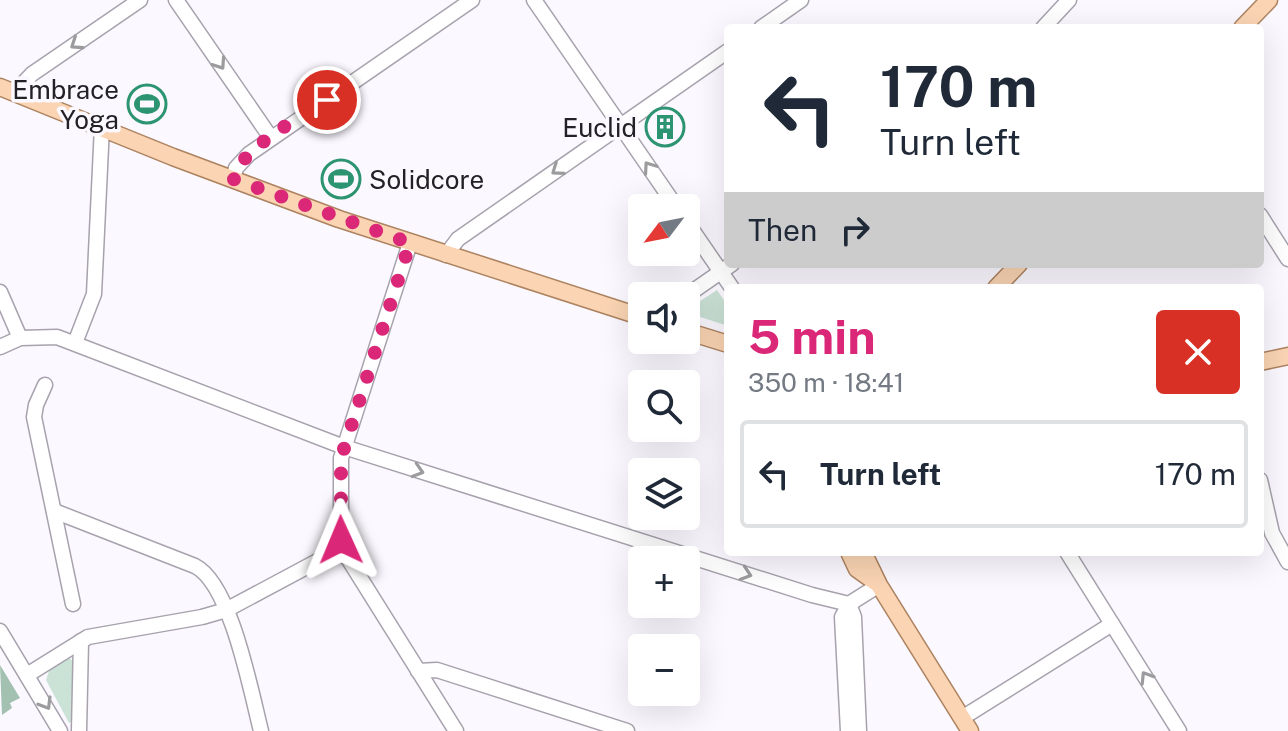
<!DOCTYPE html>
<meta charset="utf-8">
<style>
:root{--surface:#fff;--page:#f2f2f3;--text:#1f2937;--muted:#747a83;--line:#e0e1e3;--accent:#db2777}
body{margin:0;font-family:"Public Sans",sans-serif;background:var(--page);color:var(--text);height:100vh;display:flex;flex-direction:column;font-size:30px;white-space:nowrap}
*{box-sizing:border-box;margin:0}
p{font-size:26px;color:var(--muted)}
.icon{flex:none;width:44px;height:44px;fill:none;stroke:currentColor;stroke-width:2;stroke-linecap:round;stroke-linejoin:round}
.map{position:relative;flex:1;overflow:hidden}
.side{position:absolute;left:724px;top:284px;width:540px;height:272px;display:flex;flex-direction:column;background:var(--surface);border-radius:8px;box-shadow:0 8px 32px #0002}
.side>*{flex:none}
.banner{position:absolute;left:724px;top:24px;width:540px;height:244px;border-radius:8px;box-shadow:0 8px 32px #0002;background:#fff;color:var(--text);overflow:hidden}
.needle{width:52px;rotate:238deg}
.controls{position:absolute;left:628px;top:194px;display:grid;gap:16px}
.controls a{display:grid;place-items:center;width:72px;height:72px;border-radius:8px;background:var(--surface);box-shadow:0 8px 32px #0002;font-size:40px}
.pin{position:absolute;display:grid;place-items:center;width:68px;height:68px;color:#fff;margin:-34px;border:4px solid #fff;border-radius:50%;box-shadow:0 2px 8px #0007}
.me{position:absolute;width:88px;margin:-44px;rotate:359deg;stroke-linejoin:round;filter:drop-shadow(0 0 6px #0008)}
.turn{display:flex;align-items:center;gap:28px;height:168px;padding:0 24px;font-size:36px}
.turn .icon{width:104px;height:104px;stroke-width:2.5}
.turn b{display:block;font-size:56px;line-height:68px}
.then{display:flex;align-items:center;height:76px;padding:0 24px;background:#0003;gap:16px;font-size:30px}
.round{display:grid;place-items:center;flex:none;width:84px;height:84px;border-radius:8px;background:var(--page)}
.overview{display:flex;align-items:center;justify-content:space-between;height:136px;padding:0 24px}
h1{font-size:48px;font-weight:700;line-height:60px;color:var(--accent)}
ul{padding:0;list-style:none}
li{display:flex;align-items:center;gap:24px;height:108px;margin:0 16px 12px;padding:0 8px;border:4px solid var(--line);border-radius:8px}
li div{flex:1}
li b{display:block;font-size:30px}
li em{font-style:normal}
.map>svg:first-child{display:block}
.green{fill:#cbe2d6}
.forest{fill:#a2c1b1}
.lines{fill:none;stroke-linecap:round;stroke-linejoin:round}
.minor-casing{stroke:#a7a2ad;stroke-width:17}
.major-casing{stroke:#ad8360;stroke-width:19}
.minor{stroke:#fff;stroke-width:14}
.major{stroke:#fad4b3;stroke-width:16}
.oneway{stroke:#9c9b9d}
.route{stroke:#db2777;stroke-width:14;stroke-dasharray:0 25.2}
.labels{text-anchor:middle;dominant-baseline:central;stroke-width:7;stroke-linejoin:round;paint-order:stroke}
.poi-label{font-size:26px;fill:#232125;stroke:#fbf8ff;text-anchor:end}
</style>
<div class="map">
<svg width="1288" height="731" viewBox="0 0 1288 731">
<rect width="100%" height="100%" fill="#fbf8ff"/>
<g class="green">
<polygon points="717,290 728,306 728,326 688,313 688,309"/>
<polygon points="68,657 74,662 72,721 69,723 46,680 50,668"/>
</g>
<polygon class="forest" points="0,665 20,698 10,703 12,708 2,715"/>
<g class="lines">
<defs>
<g id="minor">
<polyline points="176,0 271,138"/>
<polyline points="534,0 677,208"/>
<polyline points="761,28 801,0"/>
<polyline points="1043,28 1069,0"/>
<polyline points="15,92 32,74 140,0"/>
<polyline points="233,179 236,168 249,154 472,0"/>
<polyline points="1260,215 1288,259"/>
<polyline points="686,221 732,288"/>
<polyline points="410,243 341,458 341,543 344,552 456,731"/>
<polyline points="446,255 458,239 728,51"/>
<polyline points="0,292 20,338"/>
<polyline points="686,296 732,264"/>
<polyline points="75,343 94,294 102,126"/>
<polyline points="0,347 20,338 57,337 344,447 812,595 849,604"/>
<polyline points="45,385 36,405 34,417 73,604"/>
<polyline points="1260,480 1272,533 1288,562"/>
<path d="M54,511L195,566C231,584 251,692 261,731"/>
<polyline points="1067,552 1179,731"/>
<polyline points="849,604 854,617 859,731"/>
<polyline points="0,631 60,731"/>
<polyline points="418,671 437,670 627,731"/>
<polyline points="27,675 88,637 202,617 226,610 342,548"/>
<polyline points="962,718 1112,624"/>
<polyline points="79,731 81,641"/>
<polyline points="848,731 842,617 849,604 879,585"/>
</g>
<g id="major">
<polyline points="1242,28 1269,0"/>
<polyline points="0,87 173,157 339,219 642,317"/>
<polyline points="996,288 1019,264"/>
<polyline points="686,331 728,344"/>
<polyline points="1260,362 1288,356"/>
<polyline points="849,552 857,569 878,584"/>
<polyline points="863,552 879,585 970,731"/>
</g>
</defs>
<use href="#minor" class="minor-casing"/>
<use href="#major" class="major-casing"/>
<use href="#minor" class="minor"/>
<use href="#major" class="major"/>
</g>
<defs><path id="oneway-chevron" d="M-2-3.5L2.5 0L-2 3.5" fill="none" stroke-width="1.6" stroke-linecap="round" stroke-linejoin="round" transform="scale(2)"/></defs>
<g class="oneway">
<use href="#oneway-chevron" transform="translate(76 44) rotate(146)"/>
<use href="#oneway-chevron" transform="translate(220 64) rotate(56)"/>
<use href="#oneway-chevron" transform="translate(649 167) rotate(-125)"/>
<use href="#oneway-chevron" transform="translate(557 170) rotate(145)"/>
<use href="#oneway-chevron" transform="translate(418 471) rotate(17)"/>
<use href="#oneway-chevron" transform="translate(746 574) rotate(18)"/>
<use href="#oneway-chevron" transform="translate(1146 677) rotate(-122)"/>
<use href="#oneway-chevron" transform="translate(46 704) rotate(59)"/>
</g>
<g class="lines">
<path class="route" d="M327,100C300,118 241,148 233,179L410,243L341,458V540"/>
</g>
<defs>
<symbol id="stadium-ring" viewBox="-11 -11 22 22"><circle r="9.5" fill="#fbf8ff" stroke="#2d9471" stroke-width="1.5"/><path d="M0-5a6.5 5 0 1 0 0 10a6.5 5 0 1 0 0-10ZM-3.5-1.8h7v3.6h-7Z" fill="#2d9471"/></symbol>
<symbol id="building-ring" viewBox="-11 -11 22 22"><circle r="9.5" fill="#fbf8ff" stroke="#2d9471" stroke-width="1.5"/><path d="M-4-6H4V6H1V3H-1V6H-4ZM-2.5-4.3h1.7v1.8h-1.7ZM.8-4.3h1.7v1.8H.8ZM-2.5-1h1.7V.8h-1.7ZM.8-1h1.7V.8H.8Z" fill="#2d9471"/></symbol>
</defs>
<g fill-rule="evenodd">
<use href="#stadium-ring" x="125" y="82" width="44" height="44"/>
<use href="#building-ring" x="643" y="105" width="44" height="44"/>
<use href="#stadium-ring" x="319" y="157" width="44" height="44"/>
</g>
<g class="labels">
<g class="poi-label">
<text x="119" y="89">Embrace<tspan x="119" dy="30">Yoga</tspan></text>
<text x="637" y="127">Euclid</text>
<text x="369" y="179" text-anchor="start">Solidcore</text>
</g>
</g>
</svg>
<div class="controls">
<a><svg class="needle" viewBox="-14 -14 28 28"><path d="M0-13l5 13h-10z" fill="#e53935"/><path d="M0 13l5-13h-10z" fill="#747a83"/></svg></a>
<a><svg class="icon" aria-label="sound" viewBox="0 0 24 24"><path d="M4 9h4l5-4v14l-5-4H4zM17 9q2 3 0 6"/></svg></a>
<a><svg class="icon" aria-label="search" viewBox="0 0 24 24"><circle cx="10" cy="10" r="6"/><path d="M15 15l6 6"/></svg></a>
<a><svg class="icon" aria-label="layers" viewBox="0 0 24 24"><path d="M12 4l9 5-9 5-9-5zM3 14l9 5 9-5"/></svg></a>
<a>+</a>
<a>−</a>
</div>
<div class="pin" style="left:327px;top:100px;background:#d93025"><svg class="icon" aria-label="arrive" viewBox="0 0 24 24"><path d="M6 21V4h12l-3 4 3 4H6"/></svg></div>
<svg class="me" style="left:341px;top:540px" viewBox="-20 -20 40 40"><path d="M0-17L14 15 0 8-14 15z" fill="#db2777" stroke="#fff" stroke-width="4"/></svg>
<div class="banner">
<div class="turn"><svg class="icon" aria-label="left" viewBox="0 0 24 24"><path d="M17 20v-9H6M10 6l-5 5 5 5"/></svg><div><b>170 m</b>Turn left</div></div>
<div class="then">Then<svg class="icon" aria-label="right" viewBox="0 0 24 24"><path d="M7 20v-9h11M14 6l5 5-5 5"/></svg></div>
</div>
<section class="side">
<div class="overview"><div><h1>5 min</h1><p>350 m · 18:41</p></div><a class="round" style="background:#d93025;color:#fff"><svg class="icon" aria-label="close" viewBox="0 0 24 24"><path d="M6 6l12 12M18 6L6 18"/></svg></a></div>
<ul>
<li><svg class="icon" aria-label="left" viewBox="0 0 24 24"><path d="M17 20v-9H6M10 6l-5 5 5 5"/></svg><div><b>Turn left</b></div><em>170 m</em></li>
</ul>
</section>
</div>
